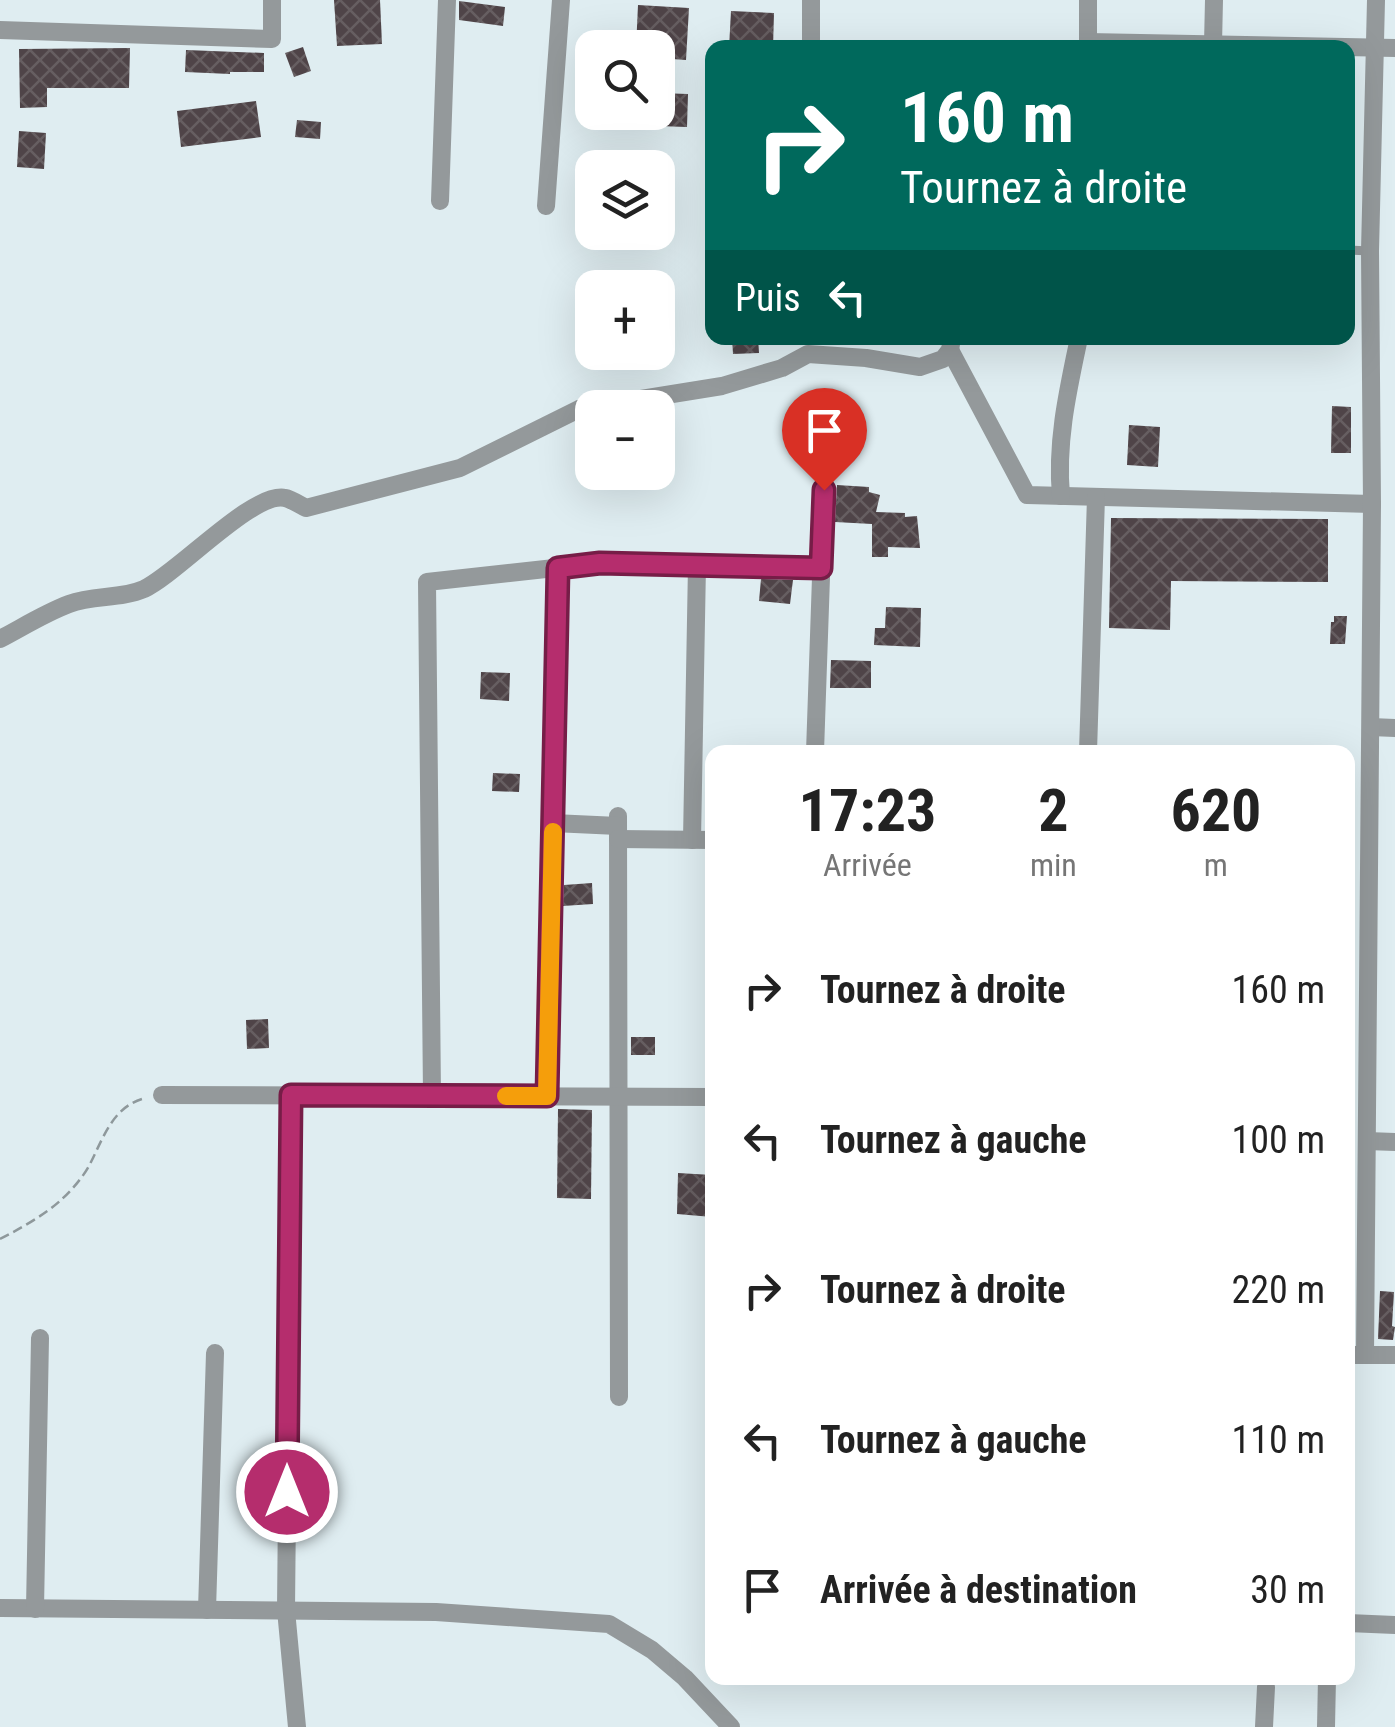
<!DOCTYPE html>
<html lang="fr">
<meta charset="utf-8">
<style>
:root{--surface:#fff;--page:#f2f2f2;--text:#222;--muted:#767676}
body{margin:0;font-family:"Roboto Condensed",sans-serif;background:var(--page);color:var(--text);height:100vh;display:flex;flex-direction:column;font-size:38px;white-space:nowrap}
*{box-sizing:border-box;margin:0}
p{font-size:32px;color:var(--muted)}
.icon{flex:none;width:55px;height:55px;fill:none;stroke:currentColor;stroke-width:2;stroke-linecap:round;stroke-linejoin:round}
.map{position:relative;flex:1;overflow:hidden}
.side{position:absolute;left:705px;top:745px;width:650px;height:940px;display:flex;flex-direction:column;background:var(--surface);border-radius:20px;box-shadow:0 10px 40px #0002}
.side>*{flex:none}
.top-card{position:absolute;left:705px;top:40px;width:650px;height:305px;border-radius:20px;box-shadow:0 10px 40px #0002;background:#00695c;color:#fff;overflow:hidden}
.tools{position:absolute;left:575px;top:30px;display:grid;gap:20px}
.tools a{display:grid;place-items:center;width:100px;height:100px;border-radius:20px;background:var(--surface);box-shadow:0 10px 40px #0002;font-size:50px}
.pin{position:absolute;display:grid;place-items:center;width:85px;height:85px;color:#fff;margin:-102px -42px;border-radius:50% 50% 50% 0;rotate:-45deg;box-shadow:0 0 10px #0007}
.pin .icon{rotate:45deg}
.me{position:absolute;width:110px;margin:-55px;rotate:0deg;stroke-linejoin:round;filter:drop-shadow(0 0 8px #0008)}
.turn{display:flex;align-items:center;gap:35px;height:210px;padding:0 30px;font-size:45px}
.turn .icon{width:130px;height:130px;stroke-width:2.5}
.turn b{display:block;font-size:70px;line-height:85px}
.then{display:flex;align-items:center;height:95px;padding:0 30px;background:#0003;gap:20px;font-size:38px}
.eta{display:flex;justify-content:space-evenly;align-items:center;height:170px;text-align:center}
.eta b{font-size:60px;font-weight:700;line-height:70px}
ul{padding:0;list-style:none}
li{display:flex;align-items:center;gap:30px;height:150px;padding:0 30px}
li div{flex:1}
li b{display:block;font-size:38px}
li em{font-style:normal}
.map>svg:first-child{display:block}
.building{fill:url(#building-cross-hatch)}
.lines{fill:none;stroke-linecap:round;stroke-linejoin:round}
.path{stroke:#8e989b;stroke-width:2.5;stroke-dasharray:10 5;stroke-linecap:butt}
.service{stroke:#94999b;stroke-width:9}
.minor{stroke:#94999b;stroke-width:18}
.route-casing{stroke:#761d47;stroke-width:25}
.route{stroke:#b52d6d;stroke-width:18}
.slow{stroke:#f59e0b;stroke-width:18}
</style>
<div class="map">
<svg width="1395" height="1727" viewBox="0 0 1395 1727">
<defs>
<pattern id="building-cross-hatch" width="8" height="8" patternUnits="userSpaceOnUse" patternTransform="scale(2.5)"><rect width="8" height="8" fill="#4f4448"/><path d="M0 0l8 8M0 8l8-8" fill="none" stroke="#665e61"/></pattern>
</defs>
<rect width="100%" height="100%" fill="#dfedf1"/>
<g class="building">
<polygon points="334,0 380,0 382,44 337,46"/>
<polygon points="459,1 505,7 503,26 459,20"/>
<polygon points="638,5 689,8 686,60 658,58 658,48 636,48"/>
<polygon points="731,11 774,13 773,48 729,48"/>
<polygon points="303,47 311,71 294,77 285,53"/>
<polygon points="130,48 129,88 47,88 47,107 20,108 19,49"/>
<polygon points="186,50 264,53 264,72 230,72 230,74 185,72"/>
<rect x="579" y="68" width="13" height="23"/>
<polygon points="658,93 688,94 687,127 627,125 627,112 658,112"/>
<polygon points="256,101 261,137 181,147 177,111"/>
<polygon points="297,120 321,122 320,139 295,137"/>
<polygon points="19,131 46,133 44,169 17,167"/>
<polygon points="732,338 758,338 759,353 733,354"/>
<polygon points="1332,406 1351,407 1351,453 1331,453"/>
<polygon points="1129,425 1160,427 1158,467 1127,465"/>
<polygon points="837,485 869,487 869,492 880,495 876,512 905,513 905,517 917,516 920,548 888,547 888,557 872,557 872,524 835,522"/>
<polygon points="1111,518 1328,519 1328,582 1171,581 1170,630 1109,628"/>
<polygon points="761,579 793,580 790,604 759,601"/>
<polygon points="886,607 921,608 920,647 874,645 875,628 885,628"/>
<polygon points="1334,616 1347,616 1345,644 1330,644 1331,622 1334,622"/>
<polygon points="831,660 871,661 871,688 830,688"/>
<polygon points="481,672 510,673 509,701 480,699"/>
<polygon points="493,773 520,774 519,792 492,791"/>
<polygon points="592,883 593,904 563,906 564,885"/>
<polygon points="268,1019 269,1048 247,1049 246,1020"/>
<rect x="631" y="1037" width="24" height="18"/>
<polygon points="558,1109 592,1110 591,1199 557,1198"/>
<polygon points="678,1173 712,1175 712,1217 677,1214"/>
<polygon points="1380,1291 1394,1292 1392,1326 1395,1327 1393,1340 1378,1339"/>
</g>
<g class="lines">
<path class="path" d="M0,1239C18,1230 46,1214 61,1200C72,1190 85,1175 91,1162C104,1136 114,1105 146,1098"/>
<polyline class="service" points="1348,250 1370,251"/>
<g class="minor">
<polyline points="0,30 272,39 272,0"/>
<polyline points="1088,42 1395,48"/>
<polyline points="1213,44 1214,0"/>
<polyline points="811,48 811,0"/>
<polyline points="1088,48 1088,0"/>
<polyline points="440,201 447,0"/>
<polyline points="546,206 561,0"/>
<polyline points="950,350 1027,495 1372,504"/>
<path d="M1061,496C1056,442 1068,390 1079,338"/>
<path d="M0,639C23,627 45,613 69,604C93,595 121,599 144,589C178,573 253,491 285,498C291,499 300,505 306,508L460,468L579,409L722,386L782,368L808,354L866,358L920,367L943,359L950,350L952,338"/>
<polyline points="1371,727 1395,728"/>
<polyline points="815,752 824,490"/>
<polyline points="1088,752 1096,497"/>
<polyline points="618,816 619,1397"/>
<polyline points="553,823 618,826"/>
<polyline points="618,839 712,840"/>
<polyline points="692,840 697,565"/>
<polyline points="162,1095 712,1097"/>
<polyline points="291,1095 286,1610 297,1727"/>
<polyline points="432,1096 427,582 600,563 821,568"/>
<polyline points="547,1096 558,567"/>
<polyline points="1367,1141 1395,1142"/>
<polyline points="1348,1355 1395,1355"/>
<polyline points="1365,1355 1372,504 1370,251 1376,0"/>
<polyline points="0,1608 436,1612 609,1624 652,1650 685,1678 731,1727"/>
<polyline points="35,1609 40,1338"/>
<polyline points="207,1610 215,1353"/>
<polyline points="1348,1623 1395,1625"/>
<polyline points="1264,1727 1266,1687"/>
<polyline points="1326,1727 1327,1678"/>
</g>
</g>
<g class="lines">
<defs>
<polyline id="route" points="287,1492 291,1095 547,1096 558,568 600,563 821,568 824,490"/>
</defs>
<use href="#route" class="route-casing"/>
<use href="#route" class="route"/>
<polyline class="slow" points="506,1096 547,1096 553,832"/>
</g>
</svg>
<div class="tools">
<a><svg class="icon" aria-label="search" viewBox="0 0 24 24"><circle cx="10" cy="10" r="6"/><path d="M15 15l6 6"/></svg></a>
<a><svg class="icon" aria-label="layers" viewBox="0 0 24 24"><path d="M12 4l9 5-9 5-9-5zM3 14l9 5 9-5"/></svg></a>
<a>+</a>
<a>−</a>
</div>
<div class="pin" style="left:824px;top:490px;background:#d93025"><svg class="icon" aria-label="arrive" viewBox="0 0 24 24"><path d="M6 21V4h12l-3 4 3 4H6"/></svg></div>
<svg class="me" style="left:287px;top:1492px" viewBox="-20 -20 40 40"><circle r="17" fill="#b52d6d" stroke="#fff" stroke-width="3"/><path d="M0-11L8 9 0 5-8 9z" fill="#fff"/></svg>
<div class="top-card">
<div class="turn"><svg class="icon" aria-label="right" viewBox="0 0 24 24"><path d="M7 20v-9h11M14 6l5 5-5 5"/></svg><div><b>160 m</b>Tournez à droite</div></div>
<div class="then">Puis<svg class="icon" aria-label="left" viewBox="0 0 24 24"><path d="M17 20v-9H6M10 6l-5 5 5 5"/></svg></div>
</div>
<section class="side">
<div class="eta">
<div><b>17:23</b><p>Arrivée</p></div>
<div><b>2</b><p>min</p></div>
<div><b>620</b><p>m</p></div>
</div>
<ul>
<li><svg class="icon" aria-label="right" viewBox="0 0 24 24"><path d="M7 20v-9h11M14 6l5 5-5 5"/></svg><div><b>Tournez à droite</b></div><em>160 m</em></li>
<li><svg class="icon" aria-label="left" viewBox="0 0 24 24"><path d="M17 20v-9H6M10 6l-5 5 5 5"/></svg><div><b>Tournez à gauche</b></div><em>100 m</em></li>
<li><svg class="icon" aria-label="right" viewBox="0 0 24 24"><path d="M7 20v-9h11M14 6l5 5-5 5"/></svg><div><b>Tournez à droite</b></div><em>220 m</em></li>
<li><svg class="icon" aria-label="left" viewBox="0 0 24 24"><path d="M17 20v-9H6M10 6l-5 5 5 5"/></svg><div><b>Tournez à gauche</b></div><em>110 m</em></li>
<li><svg class="icon" aria-label="arrive" viewBox="0 0 24 24"><path d="M6 21V4h12l-3 4 3 4H6"/></svg><div><b>Arrivée à destination</b></div><em>30 m</em></li>
</ul>
</section>
</div>
